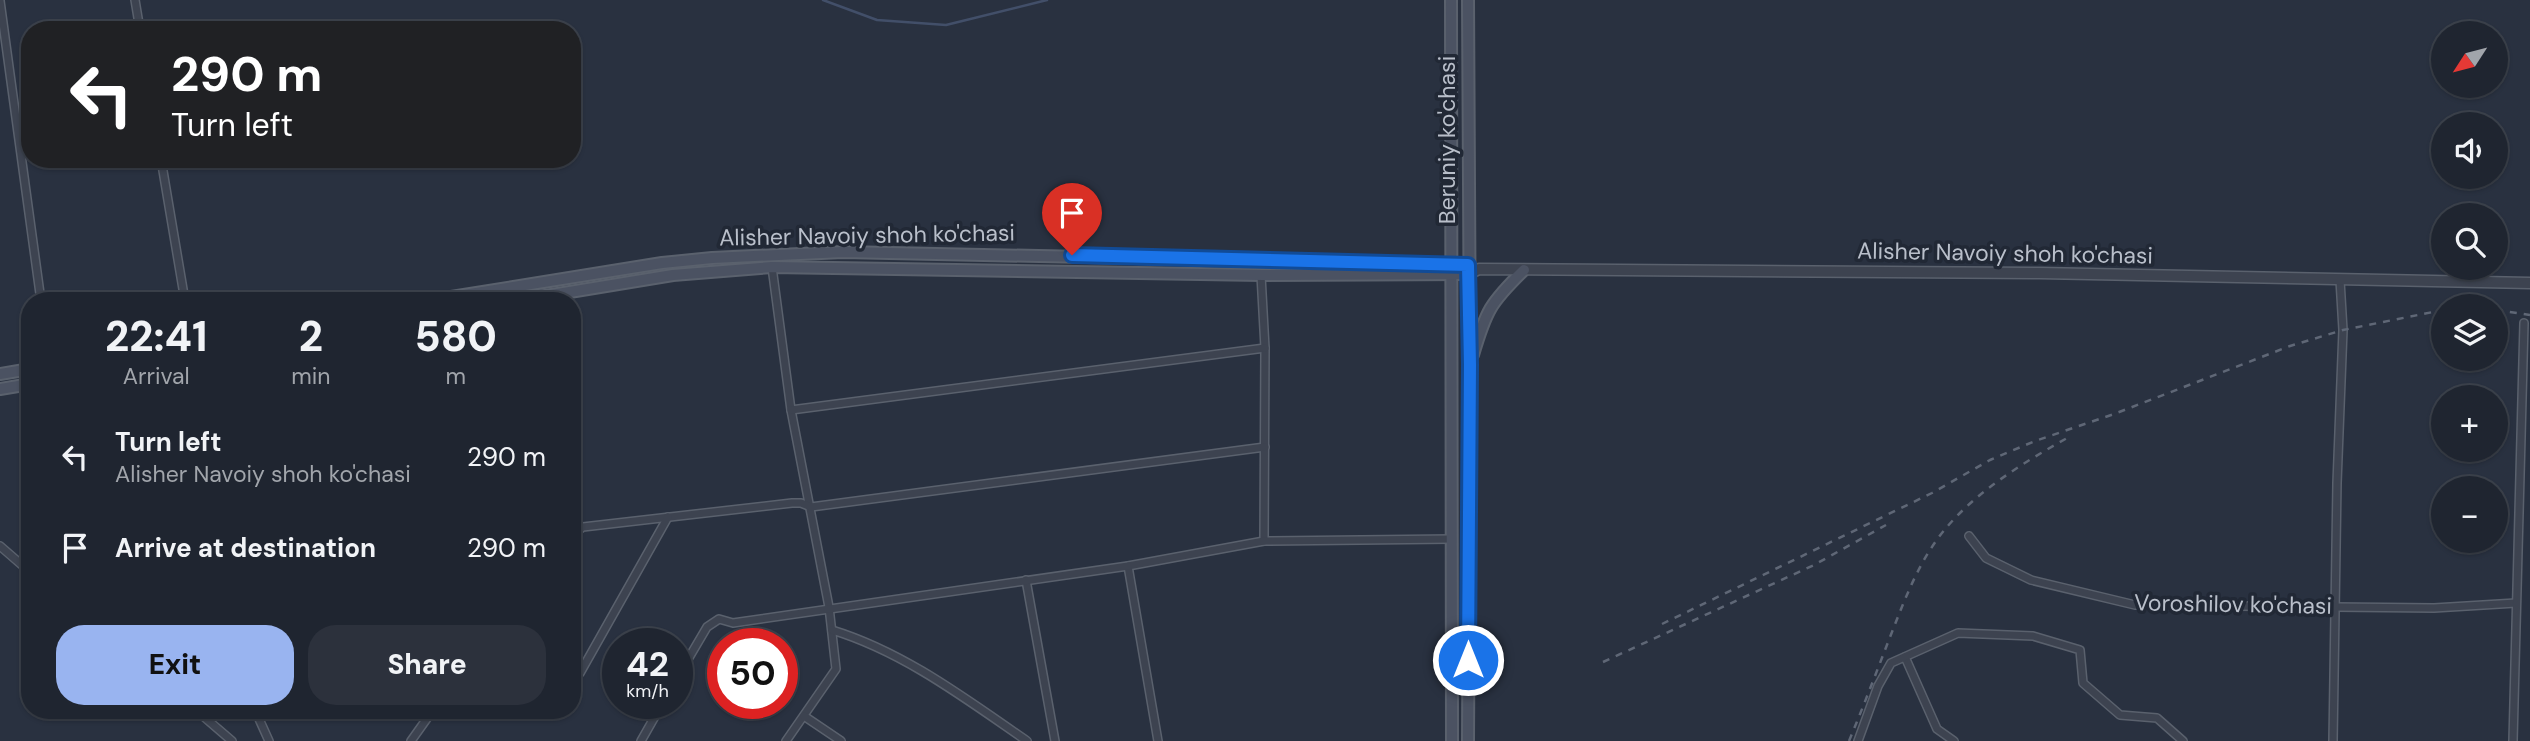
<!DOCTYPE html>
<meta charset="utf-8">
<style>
:root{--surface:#1f2530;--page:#2c313c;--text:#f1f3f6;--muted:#a1a5ab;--line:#3c424c;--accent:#99b4f0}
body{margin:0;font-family:"DM Sans",sans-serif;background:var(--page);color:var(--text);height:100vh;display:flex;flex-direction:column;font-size:26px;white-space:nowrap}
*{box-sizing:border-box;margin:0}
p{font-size:23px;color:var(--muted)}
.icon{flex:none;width:38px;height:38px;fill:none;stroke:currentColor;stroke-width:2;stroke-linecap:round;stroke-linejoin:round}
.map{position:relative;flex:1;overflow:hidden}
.details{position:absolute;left:21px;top:292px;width:560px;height:427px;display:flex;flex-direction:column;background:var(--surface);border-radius:28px;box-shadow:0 2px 5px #0004,0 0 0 2px var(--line)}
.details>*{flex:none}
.guide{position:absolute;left:21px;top:21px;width:560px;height:147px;border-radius:28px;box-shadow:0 2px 5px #0004,0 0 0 2px var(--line);background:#202124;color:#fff;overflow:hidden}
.needle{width:46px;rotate:234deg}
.tools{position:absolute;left:2431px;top:21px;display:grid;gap:14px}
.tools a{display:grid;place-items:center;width:77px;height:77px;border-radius:50%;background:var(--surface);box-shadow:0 2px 5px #0004,0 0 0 2px var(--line);font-size:35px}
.speed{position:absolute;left:602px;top:628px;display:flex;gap:14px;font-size:35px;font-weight:700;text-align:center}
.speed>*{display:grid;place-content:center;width:91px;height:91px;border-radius:50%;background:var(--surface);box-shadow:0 2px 5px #0004,0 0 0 2px var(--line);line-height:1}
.speed small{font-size:18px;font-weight:400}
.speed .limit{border:10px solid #d22;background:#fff;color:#111}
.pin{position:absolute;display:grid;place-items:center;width:60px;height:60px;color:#fff;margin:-72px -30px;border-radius:50% 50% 50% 0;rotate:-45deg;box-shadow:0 0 7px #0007}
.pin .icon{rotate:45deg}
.me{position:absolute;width:77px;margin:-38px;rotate:0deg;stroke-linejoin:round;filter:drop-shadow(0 0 5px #0008)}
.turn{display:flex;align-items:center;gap:24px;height:147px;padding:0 35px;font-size:32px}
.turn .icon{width:91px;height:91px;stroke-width:2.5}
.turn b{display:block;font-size:49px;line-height:60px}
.eta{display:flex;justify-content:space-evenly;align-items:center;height:119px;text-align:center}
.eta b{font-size:42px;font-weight:800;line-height:49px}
.action{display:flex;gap:14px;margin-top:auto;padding:14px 35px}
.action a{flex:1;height:80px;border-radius:28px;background:var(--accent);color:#111;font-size:28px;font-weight:800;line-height:80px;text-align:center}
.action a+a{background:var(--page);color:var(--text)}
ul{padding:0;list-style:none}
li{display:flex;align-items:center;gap:21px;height:91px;padding:0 35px}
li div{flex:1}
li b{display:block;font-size:26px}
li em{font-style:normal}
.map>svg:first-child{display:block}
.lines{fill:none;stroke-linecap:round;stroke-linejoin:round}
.stream{stroke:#424f69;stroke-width:2.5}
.minor-casing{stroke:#5a616d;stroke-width:10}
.tertiary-casing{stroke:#5a616d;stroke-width:13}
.secondary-casing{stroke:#5a616d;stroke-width:14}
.minor{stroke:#3d4350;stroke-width:7}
.tertiary{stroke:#3d4350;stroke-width:10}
.secondary{stroke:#4b5262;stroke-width:10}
.rail{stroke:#5f6776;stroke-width:2.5;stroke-dasharray:7 7;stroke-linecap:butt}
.route-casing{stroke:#114b97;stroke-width:18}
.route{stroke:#1a73e8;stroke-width:12}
.labels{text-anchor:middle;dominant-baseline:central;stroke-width:7;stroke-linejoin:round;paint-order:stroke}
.street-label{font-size:23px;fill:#b9bfca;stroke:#212835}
</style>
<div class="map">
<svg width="2530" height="741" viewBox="0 0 2530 741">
<rect width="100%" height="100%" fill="#293140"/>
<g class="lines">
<polyline class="stream" points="823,0 877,20 946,25 1047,0"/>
<defs>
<g id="minor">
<polyline points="135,0 140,30"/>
<polyline points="0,1 41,301"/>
<polyline points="161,159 185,301"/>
<polyline points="772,267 791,410 829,607 836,669 786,741"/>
<polyline points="1261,275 1265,348 1264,541"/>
<polyline points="791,410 1265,348"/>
<polyline points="572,535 583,527 792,503 801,503 811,507 1265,447"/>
<polyline points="1969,536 1986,558 2031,580 2135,605 2434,608 2516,603"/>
<polyline points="0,546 30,572"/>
<polyline points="1128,566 1158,741"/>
<polyline points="1026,580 1055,741"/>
<path d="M832,630C904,652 966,699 1027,741"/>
<polyline points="1905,657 1937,729 1954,741"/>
<polyline points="580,673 668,517"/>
<polyline points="677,678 707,627 719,619 733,623 1128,566 1264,541 1452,539"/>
<polyline points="196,710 232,741"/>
<polyline points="255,710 269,741"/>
<polyline points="804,716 841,741"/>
<polyline points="411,741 433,710"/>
<polyline points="641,741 662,704"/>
<polyline points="1858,741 1878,686 1891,663 1958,633 2033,636 2080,650 2083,683 2120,715 2157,718 2183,741"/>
<polyline points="2333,741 2337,483 2343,330 2340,280"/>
<polyline points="2513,741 2524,323"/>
</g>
<polyline id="tertiary" points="1468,274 1479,269 2040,273 2530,283"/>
<g id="secondary">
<polyline points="1451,0 1452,741"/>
<polyline points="426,301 662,263 712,258 843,252 1468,265"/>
<polyline points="515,301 673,275 772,267 1261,275 1468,274"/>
<path d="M1473,355C1486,311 1490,303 1524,270"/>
<polyline points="0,374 30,369"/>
<polyline points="0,389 30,384"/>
<polyline points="1468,741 1470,365 1468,0"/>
</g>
</defs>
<use href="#minor" class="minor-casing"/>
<use href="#tertiary" class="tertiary-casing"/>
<use href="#secondary" class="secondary-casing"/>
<use href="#minor" class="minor"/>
<use href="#tertiary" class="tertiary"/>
<use href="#secondary" class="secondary"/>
<g class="rail">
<polyline points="2496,310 2530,315"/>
<polyline points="1662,624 1932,493 1990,460 2035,441 2114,414 2290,346 2343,330 2443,310"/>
<polyline points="1603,662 1814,565 1886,525"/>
<path d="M1849,741C1864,705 1878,668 1892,632C1903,604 1914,575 1930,550C1961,500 2019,465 2069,437"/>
</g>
</g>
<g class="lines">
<defs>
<polyline id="route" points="1072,255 1468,265 1470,365 1468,660"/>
</defs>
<use href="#route" class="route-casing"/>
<use href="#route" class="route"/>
</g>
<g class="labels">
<g class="street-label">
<text transform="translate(1447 140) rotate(-90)">Beruniy ko'chasi</text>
<text transform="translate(867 235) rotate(-1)">Alisher Navoiy shoh ko'chasi</text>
<text transform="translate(2005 253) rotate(1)">Alisher Navoiy shoh ko'chasi</text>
<text transform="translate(2233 604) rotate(1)">Voroshilov ko'chasi</text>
</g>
</g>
</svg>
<div class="tools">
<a><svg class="needle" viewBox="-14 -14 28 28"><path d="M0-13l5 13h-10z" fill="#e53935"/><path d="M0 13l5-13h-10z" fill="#a1a5ab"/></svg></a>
<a><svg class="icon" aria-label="sound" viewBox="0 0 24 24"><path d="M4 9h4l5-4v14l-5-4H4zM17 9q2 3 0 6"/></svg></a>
<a><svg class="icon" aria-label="search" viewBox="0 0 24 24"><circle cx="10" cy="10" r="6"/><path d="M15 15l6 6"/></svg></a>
<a><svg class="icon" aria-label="layers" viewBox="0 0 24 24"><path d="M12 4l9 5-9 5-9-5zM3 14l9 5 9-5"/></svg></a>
<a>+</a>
<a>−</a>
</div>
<div class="speed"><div>42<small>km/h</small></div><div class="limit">50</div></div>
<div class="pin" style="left:1072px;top:255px;background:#d93025"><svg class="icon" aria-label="arrive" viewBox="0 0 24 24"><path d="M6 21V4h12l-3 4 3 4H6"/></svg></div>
<svg class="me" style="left:1468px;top:660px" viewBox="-20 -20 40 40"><circle r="17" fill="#1a73e8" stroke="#fff" stroke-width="3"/><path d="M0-11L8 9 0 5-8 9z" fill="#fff"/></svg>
<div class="guide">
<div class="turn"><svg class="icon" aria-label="left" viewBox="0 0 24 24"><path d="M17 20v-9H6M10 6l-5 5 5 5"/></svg><div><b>290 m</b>Turn left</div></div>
</div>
<section class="details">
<div class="eta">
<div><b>22:41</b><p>Arrival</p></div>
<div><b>2</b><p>min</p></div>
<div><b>580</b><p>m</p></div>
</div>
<ul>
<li><svg class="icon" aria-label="left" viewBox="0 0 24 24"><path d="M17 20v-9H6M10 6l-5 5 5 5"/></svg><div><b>Turn left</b><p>Alisher Navoiy shoh ko'chasi</p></div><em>290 m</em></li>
<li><svg class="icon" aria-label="arrive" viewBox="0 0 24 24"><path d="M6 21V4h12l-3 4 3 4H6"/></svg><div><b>Arrive at destination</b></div><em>290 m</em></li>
</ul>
<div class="action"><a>Exit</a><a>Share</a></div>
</section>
</div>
